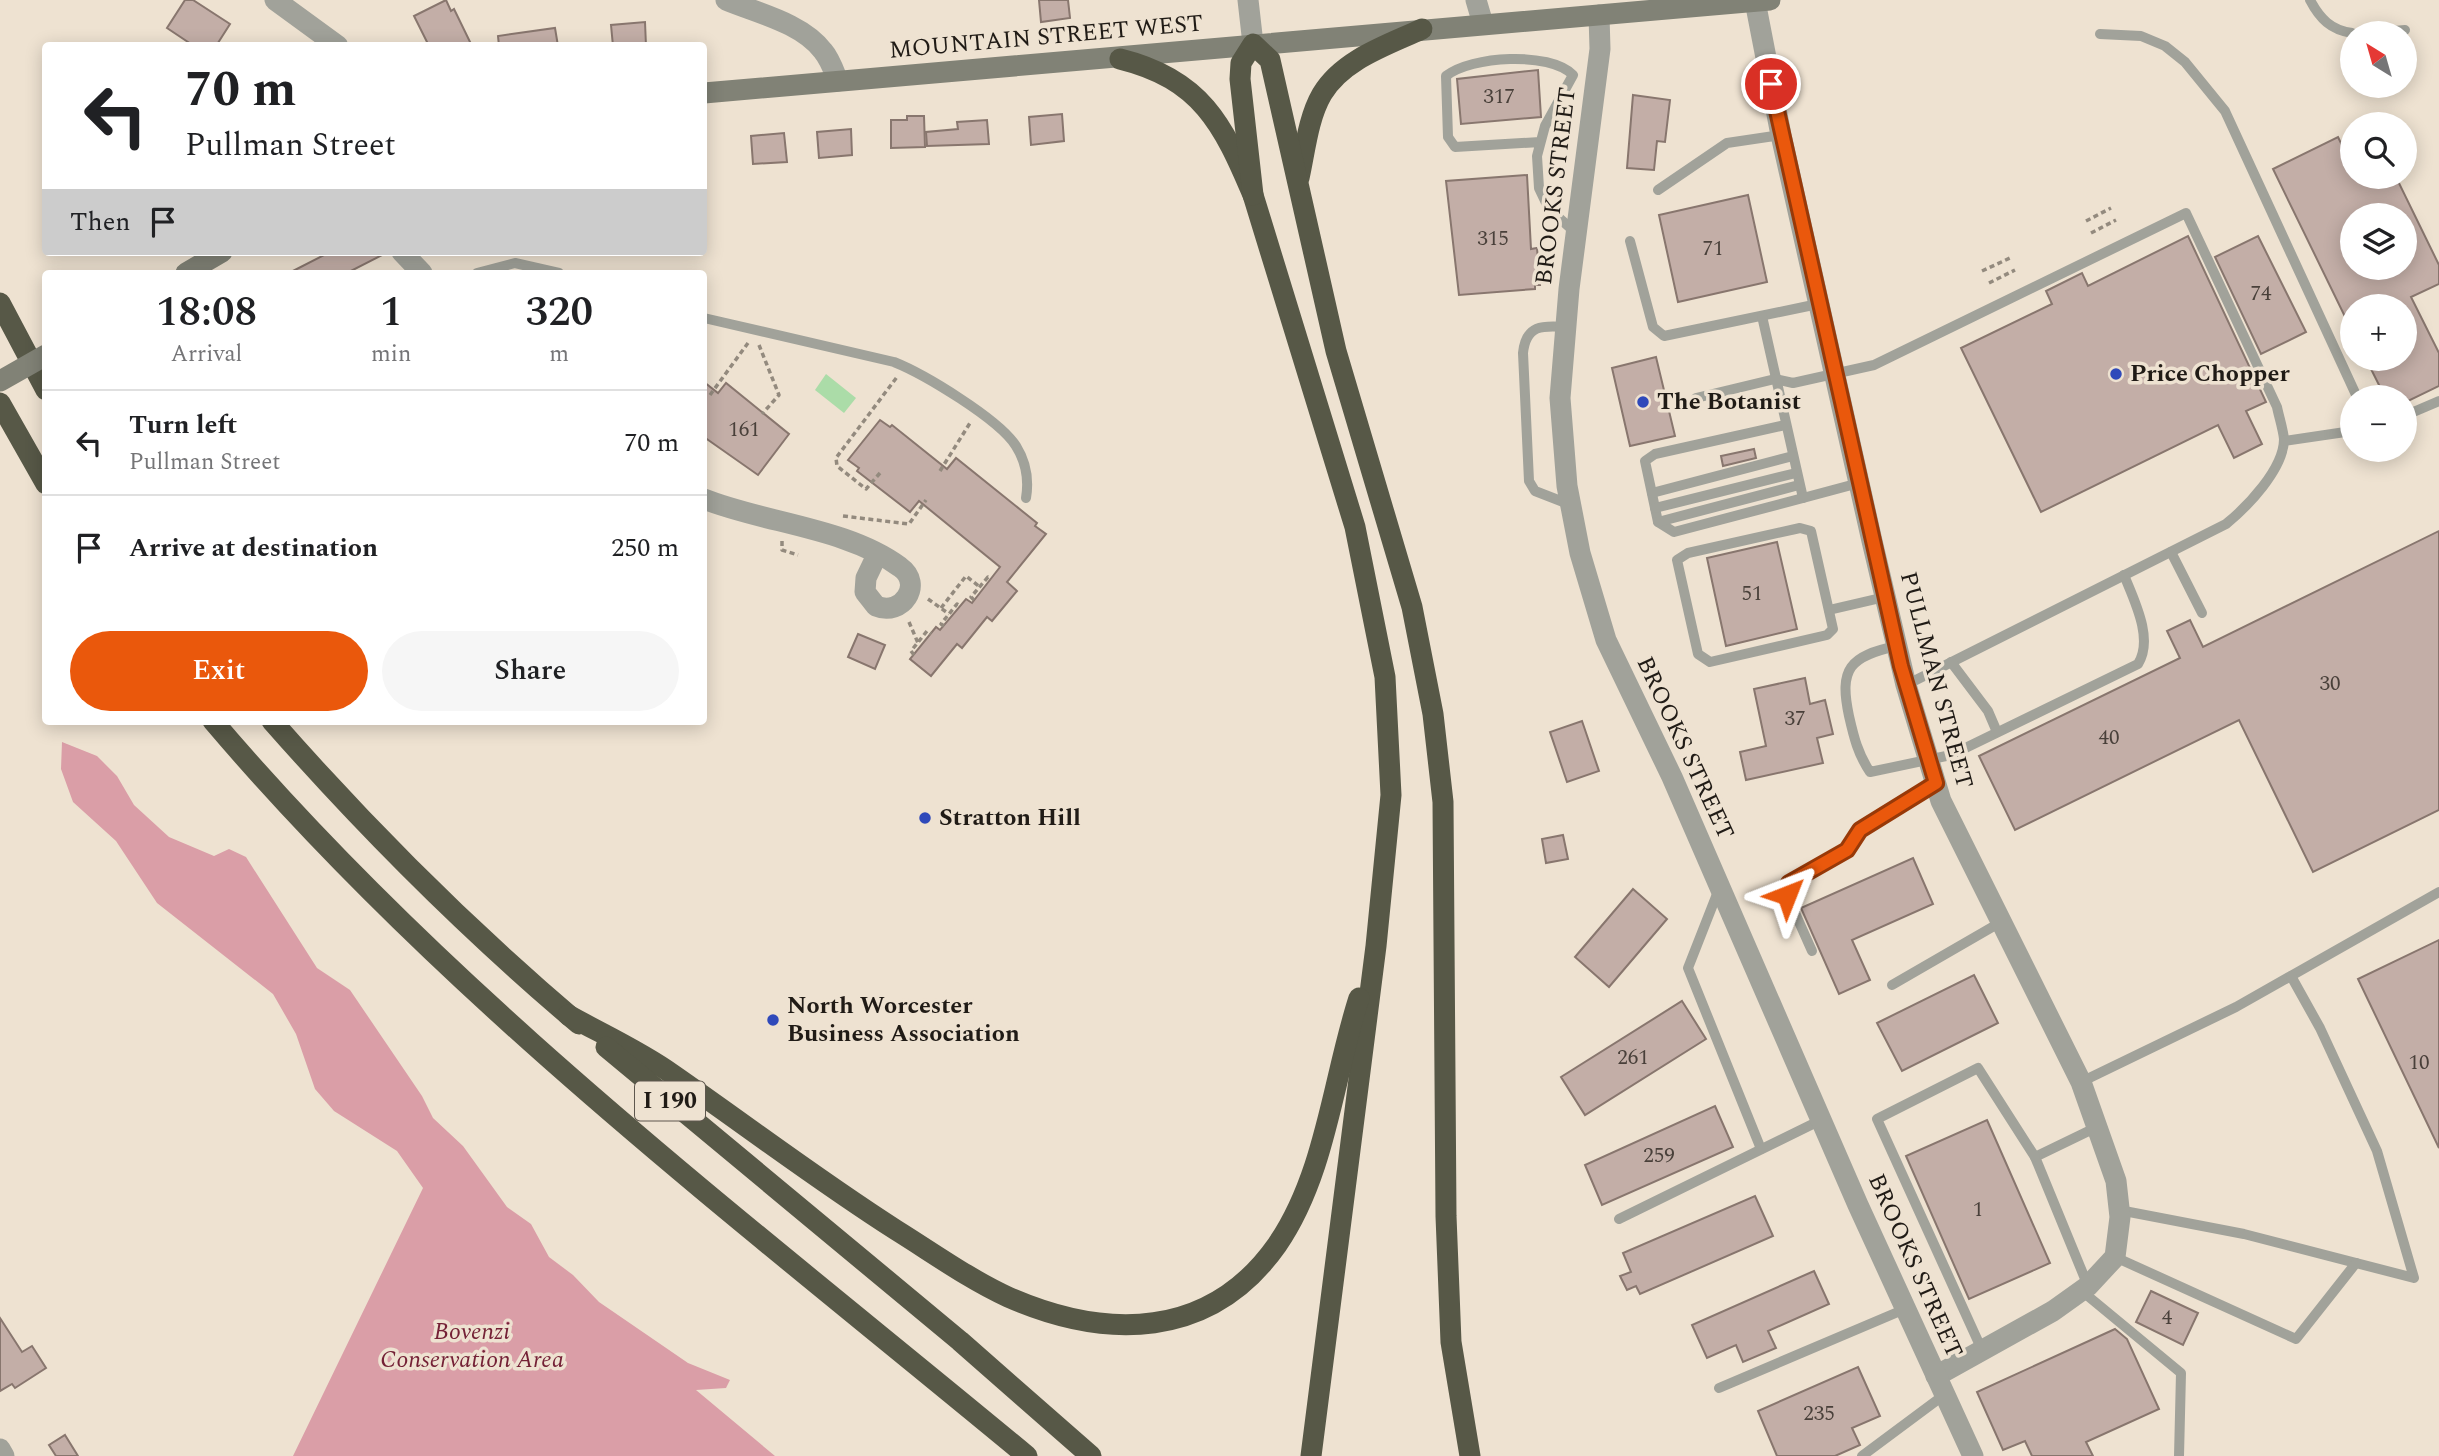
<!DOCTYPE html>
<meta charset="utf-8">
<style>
:root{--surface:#fff;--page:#f6f6f6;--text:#202124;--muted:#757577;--line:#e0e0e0;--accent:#ea580c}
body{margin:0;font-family:Spectral,serif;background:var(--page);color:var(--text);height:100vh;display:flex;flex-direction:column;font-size:26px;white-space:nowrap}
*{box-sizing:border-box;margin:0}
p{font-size:23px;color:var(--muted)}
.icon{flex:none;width:38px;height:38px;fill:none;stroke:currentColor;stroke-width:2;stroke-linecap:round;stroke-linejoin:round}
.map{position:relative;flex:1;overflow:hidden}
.sheet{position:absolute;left:42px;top:270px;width:665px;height:455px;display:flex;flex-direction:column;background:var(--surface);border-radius:7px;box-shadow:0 4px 18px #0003}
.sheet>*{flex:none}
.guide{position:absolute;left:42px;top:42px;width:665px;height:214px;border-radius:7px;box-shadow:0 4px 18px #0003;background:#fff;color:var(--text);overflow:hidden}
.needle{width:46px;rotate:323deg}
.tools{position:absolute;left:2340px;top:21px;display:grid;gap:14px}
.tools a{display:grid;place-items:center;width:77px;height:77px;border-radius:50%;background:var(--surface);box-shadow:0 4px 18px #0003;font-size:35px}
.pin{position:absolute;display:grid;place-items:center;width:60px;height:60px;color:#fff;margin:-30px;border:4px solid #fff;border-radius:50%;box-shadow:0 2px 7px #0007}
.me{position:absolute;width:77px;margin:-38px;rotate:45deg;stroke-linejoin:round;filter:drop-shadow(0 0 5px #0008)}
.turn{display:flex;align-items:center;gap:24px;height:147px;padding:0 28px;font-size:32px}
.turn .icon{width:91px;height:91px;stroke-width:2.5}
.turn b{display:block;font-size:49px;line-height:60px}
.then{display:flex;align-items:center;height:66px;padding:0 28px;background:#0003;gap:14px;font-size:26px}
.eta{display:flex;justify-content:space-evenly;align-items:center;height:119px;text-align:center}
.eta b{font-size:42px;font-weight:600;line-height:49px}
.cta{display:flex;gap:14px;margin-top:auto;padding:14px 28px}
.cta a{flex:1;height:80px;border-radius:42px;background:var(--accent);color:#fff;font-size:28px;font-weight:600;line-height:80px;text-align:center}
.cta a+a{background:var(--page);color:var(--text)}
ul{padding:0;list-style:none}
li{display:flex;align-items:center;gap:21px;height:105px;padding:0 28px;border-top:2px solid var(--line)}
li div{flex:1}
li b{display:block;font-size:26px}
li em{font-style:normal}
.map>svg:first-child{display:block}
.green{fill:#da9ea7}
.water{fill:#abdca8}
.building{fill:#c3aea7;stroke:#88766e;stroke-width:2;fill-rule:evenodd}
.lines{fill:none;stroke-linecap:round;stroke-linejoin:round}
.path{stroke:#938a7e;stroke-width:3.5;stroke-dasharray:5 3.5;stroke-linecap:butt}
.service{stroke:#a1a29a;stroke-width:10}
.minor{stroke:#a1a29a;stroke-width:21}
.secondary{stroke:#818276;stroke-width:21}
.motorway{stroke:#575847;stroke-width:21}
.secondary-bridge{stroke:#818276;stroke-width:21}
.route-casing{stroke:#983908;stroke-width:18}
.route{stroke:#ea580c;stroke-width:12}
.poi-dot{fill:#2f49ba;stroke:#eee2d1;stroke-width:2.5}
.labels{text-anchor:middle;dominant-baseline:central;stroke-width:7;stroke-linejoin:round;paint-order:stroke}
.number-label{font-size:21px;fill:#49403a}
.shield{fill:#eee2d1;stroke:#5e574e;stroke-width:2}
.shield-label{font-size:23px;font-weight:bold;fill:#201b16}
.street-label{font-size:24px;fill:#201b16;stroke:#eee2d1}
.poi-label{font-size:24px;font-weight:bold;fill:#201b16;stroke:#eee2d1;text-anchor:start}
.park-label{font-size:24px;font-style:italic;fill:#742136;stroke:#eee2d1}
</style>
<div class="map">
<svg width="2439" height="1456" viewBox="0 0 2439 1456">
<rect width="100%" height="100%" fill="#eee2d1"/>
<polygon class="green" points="62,742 97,756 117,776 134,805 169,837 214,856 229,849 246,857 317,968 350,990 422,1096 433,1118 463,1146 507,1207 531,1224 549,1257 573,1275 599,1302 688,1363 730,1380 726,1388 696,1390 775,1456 293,1456 423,1188 397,1151 334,1111 315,1089 296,1034 273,994 157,903 116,841 73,802 61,769"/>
<polygon class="water" points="826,374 856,398 844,413 815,390"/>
<g class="building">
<polygon points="185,0 193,0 230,24 216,46 194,46 167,28"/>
<polygon points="446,0 451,11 454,9 472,46 429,46 414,16"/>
<polygon points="1039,0 1068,0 1070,18 1041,22"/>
<polygon points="645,22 646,46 613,46 611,25"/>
<polygon points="555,28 558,46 499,46 498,36"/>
<polygon points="1538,70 1541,117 1461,124 1457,79"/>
<polygon points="1633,95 1670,100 1665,142 1657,141 1654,170 1627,168"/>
<polygon points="1062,114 1064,141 1031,145 1029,117"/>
<polygon points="907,116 924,116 925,147 891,148 891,120 907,120"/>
<polygon points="987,120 989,144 927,146 926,132 958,129 957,122"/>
<polygon points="851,129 852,155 819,158 817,132"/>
<polygon points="784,133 787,162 753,164 751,136"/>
<path d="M2338,137L2352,166V177H2396L2439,265V284L2411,297L2439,353V386L2404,403V397H2385L2366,359H2404V306H2352V331L2273,169ZM2352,215H2404V268H2352Z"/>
<polygon points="1527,175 1531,249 1537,248 1540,285 1535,285 1535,289 1459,295 1446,181"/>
<polygon points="1748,195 1767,282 1678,302 1659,215"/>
<polygon points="2188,236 2266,402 2246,411 2262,444 2234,458 2218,425 2041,512 1961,348 2052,304 2046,291 2082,273 2088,286"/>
<polygon points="2258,236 2306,332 2261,354 2215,257"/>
<polygon points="330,252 388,252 347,273 289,273"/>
<polygon points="1656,357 1675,436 1630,446 1612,368"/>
<polygon points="704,382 718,393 726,383 789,434 758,475 704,437"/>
<polygon points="880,420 890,427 892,425 947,469 956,458 1037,523 1035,526 1046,534 1007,582 1017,591 992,621 987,617 962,648 957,644 931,676 910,659 936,627 940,630 966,599 972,603 1000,567 919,501 910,512 857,471 859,468 848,460"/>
<polygon points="1754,449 1756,458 1723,466 1721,456"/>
<polygon points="2439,531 2439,810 2313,872 2239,720 2015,830 1979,756 2180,658 2167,631 2190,620 2203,647"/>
<polygon points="1777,542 1797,629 1726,646 1707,558"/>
<polygon points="858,634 885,645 875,669 848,657"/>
<polygon points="1805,678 1810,704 1825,700 1833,734 1817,738 1823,763 1746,780 1740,752 1766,746 1754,689"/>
<polygon points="1582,721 1599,771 1567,782 1550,732"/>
<polygon points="1563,835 1568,859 1546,863 1542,839"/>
<polygon points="1913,858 1933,904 1852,940 1870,980 1839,994 1801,908"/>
<polygon points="1633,889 1667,919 1609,987 1575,957"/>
<polygon points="2439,940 2439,1148 2358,979"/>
<polygon points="1974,975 1998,1023 1902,1071 1877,1023"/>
<polygon points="1682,1001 1706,1039 1585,1115 1561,1077"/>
<polygon points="1715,1106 1733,1147 1602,1205 1585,1165"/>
<polygon points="1987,1120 2050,1263 1969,1299 1906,1156"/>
<polygon points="1755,1196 1773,1236 1640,1294 1636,1286 1627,1290 1620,1276 1631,1272 1623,1253"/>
<polygon points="1814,1271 1829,1304 1768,1331 1776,1348 1743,1362 1736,1345 1707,1358 1692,1325"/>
<polygon points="2151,1291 2198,1313 2183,1345 2136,1322"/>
<polygon points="0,1318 22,1352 32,1346 46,1368 15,1388 12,1384 0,1391"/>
<polygon points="2115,1329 2127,1339 2159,1409 2086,1442 2093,1456 2032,1456 2025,1441 2003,1450 1977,1392"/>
<polygon points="1858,1367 1880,1416 1852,1428 1860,1445 1835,1456 1777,1456 1758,1411"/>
<polygon points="65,1435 78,1456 56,1456 49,1445"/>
</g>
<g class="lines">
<g class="path">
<polyline points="2086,221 2111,208"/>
<polyline points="2091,233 2116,220"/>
<polyline points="1982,271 2010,258"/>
<polyline points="1989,283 2015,270"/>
<polyline points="759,345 779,395 762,414"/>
<polyline points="710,395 748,343"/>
<polyline points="940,471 970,423"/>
<polyline points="880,473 866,489 837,466 836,458 897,377"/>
<polyline points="843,516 909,524 926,500"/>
<polyline points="782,541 782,550 798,555"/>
<polyline points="928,599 949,614"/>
<polyline points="974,600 971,597 988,577 991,579"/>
<polyline points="941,608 966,576 980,587"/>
<polyline points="909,622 918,643"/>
<polyline points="944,626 941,624 957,604 960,606"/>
<polyline points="914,655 911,651 927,631 931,634"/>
</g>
<g class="service">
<path d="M2310,0C2320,19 2331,30 2352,33"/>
<polyline points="2372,33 2405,30"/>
<polyline points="2100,34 2141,36 2165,46 2185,62 2225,111 2357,397"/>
<path d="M1540,142L1455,147L1448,137L1446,76C1471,56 1549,51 1573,75L1545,126L1537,156L1539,188L1549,209L1576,233"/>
<polyline points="1658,190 1727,143 1781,135"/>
<polyline points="1630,241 1653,327 1664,336 1818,304"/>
<polyline points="477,273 515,263 559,273"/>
<polyline points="1762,316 1803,498 1674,532 1658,522 1645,461 1655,454 1785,425"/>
<path d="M704,318L894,362C924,374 999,419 1016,446C1026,462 1029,480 1026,498"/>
<path d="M1566,327C1542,325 1526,325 1523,353L1529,481L1535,491L1571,505"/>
<path d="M1696,398L1775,379L1793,383L1874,365L2186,213L2277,407C2279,417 2283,429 2284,439C2284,469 2247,507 2226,524L1906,685"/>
<polyline points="2404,416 2439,401"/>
<polyline points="2284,441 2352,431"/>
<polyline points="1652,493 1793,456"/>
<polyline points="1803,498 1859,483"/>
<polyline points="1655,508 1796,473"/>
<polyline points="1658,522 1799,485"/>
<polygon points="1800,528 1811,531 1833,629 1827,635 1710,662 1698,654 1677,560 1688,553"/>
<polyline points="2171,552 2202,613"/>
<polyline points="1829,610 1885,597"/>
<path d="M1897,646C1849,656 1839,669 1849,716C1854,738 1858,754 1870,772L1951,755L2138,664C2154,639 2134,600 2124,575"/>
<polyline points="1951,662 1988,711 1997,732"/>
<polyline points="1719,889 1688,968 1761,1149"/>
<polyline points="1812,951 1787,895 1789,883 1847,850 1859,829 1936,783"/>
<polyline points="1892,985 2001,922"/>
<polyline points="2081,1082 2236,1007 2439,892"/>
<polyline points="2119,1210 2244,1234 2414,1278 2377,1151 2320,1028 2291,976"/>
<polyline points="1619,1219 1821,1120"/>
<polyline points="2115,1257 2296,1339 2356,1263"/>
<polyline points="2088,1286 2035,1157 2097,1127"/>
<polyline points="2083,1292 2181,1373 2179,1456"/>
<polyline points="1982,1350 1877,1119 1978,1068 2035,1157"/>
<polyline points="1719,1388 1905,1309"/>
<polyline points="1862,1456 1944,1395"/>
</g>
<g class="minor">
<polyline points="275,0 338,46"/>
<path d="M726,0C757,13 802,23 823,51C830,59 834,71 838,81"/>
<polyline points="1248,0 1253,44"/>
<polyline points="1476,0 1483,24"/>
<polyline points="1755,1 1781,135 1872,541 1906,685 1941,801 2081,1082 2116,1181 2120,1217 2115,1257 2088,1286 2053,1311 1936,1376"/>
<polyline points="1599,15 1600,49 1569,289 1560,398 1567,486 1580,553 1606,640 1672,777 1858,1205 1973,1456"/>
<polyline points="402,252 422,273"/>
<path d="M704,499C764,523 848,528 900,567C924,584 902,617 876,606L865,592L866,578L877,555"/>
<polyline points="0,1449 4,1456"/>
</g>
<g class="secondary">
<polyline points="704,93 1770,0"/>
<polyline points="186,273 222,252"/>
</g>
<g class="motorway">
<path d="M1120,59C1201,79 1223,124 1253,195L1355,527L1385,677L1391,795L1376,946L1311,1456"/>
<path d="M1299,178C1305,151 1308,118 1322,94C1343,59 1388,45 1422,29"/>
<polyline points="1253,195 1240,79 1241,63 1253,44 1270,60 1336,351 1412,607 1433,714 1443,802 1446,1216 1451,1342 1470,1456"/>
<polyline points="0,303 46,390"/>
<polyline points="0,403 46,484"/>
<path d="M213,721C450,1000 746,1223 1027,1456"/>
<path d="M272,721C367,829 469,931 579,1024"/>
<path d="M568,1015C602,1034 640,1051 672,1074C747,1126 819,1181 896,1230C933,1253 969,1279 1008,1297C1106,1340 1210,1340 1277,1245C1326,1174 1333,1078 1359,998"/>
<polyline points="606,1047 960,1341 1091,1456"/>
</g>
<polyline class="secondary-bridge" points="0,381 46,355"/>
</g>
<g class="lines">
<defs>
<polyline id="route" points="1771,84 1901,666 1936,783 1860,830 1847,850 1789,883 1787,895"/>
</defs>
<use href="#route" class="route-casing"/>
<use href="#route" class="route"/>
</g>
<g class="poi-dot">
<circle cx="2116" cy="374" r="7"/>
<circle cx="1643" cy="402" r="7"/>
<circle cx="925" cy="818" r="7"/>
<circle cx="773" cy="1020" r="7"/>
</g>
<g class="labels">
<g class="number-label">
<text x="1499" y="97">317</text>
<text x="1493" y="239">315</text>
<text x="1713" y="249">71</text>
<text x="2261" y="294">74</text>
<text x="744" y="430">161</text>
<text x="1752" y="594">51</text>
<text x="2330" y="684">30</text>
<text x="1795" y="719">37</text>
<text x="2109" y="738">40</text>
<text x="1633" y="1058">261</text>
<text x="2419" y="1063">10</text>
<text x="1659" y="1156">259</text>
<text x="1978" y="1210">1</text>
<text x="2167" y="1318">4</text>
<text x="1819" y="1414">235</text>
</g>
<rect class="shield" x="635" y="1081.5" width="70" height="39" rx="5"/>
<g class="shield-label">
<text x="670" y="1101">I 190</text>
</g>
<g class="street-label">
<text transform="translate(1046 37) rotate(-5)">MOUNTAIN STREET WEST</text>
<text transform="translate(1556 186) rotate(-83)">BROOKS STREET</text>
<text transform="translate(1936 680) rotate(75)">PULLMAN STREET</text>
<text transform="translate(1685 748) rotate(65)">BROOKS STREET</text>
<text transform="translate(1915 1266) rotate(66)">BROOKS STREET</text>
</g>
<g class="poi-label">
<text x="2130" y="374">Price Chopper</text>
<text x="1657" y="402">The Botanist</text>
<text x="939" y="818">Stratton Hill</text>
<text x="787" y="1006">North Worcester<tspan x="787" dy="28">Business Association</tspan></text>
</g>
<g class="park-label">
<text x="472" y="1332">Bovenzi<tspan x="472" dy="28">Conservation Area</tspan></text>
</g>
</g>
</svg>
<div class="tools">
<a><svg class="needle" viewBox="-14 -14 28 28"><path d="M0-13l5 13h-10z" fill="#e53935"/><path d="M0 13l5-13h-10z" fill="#757577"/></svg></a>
<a><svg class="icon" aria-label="search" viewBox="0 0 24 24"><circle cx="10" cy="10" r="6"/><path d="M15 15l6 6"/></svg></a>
<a><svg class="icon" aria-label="layers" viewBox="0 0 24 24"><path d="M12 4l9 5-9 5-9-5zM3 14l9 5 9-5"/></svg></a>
<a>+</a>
<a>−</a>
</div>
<div class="pin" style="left:1771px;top:84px;background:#d93025"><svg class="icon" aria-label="arrive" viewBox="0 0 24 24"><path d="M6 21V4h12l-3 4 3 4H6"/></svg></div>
<svg class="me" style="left:1787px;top:895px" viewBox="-20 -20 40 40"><path d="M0-17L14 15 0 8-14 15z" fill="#ea580c" stroke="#fff" stroke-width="4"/></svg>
<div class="guide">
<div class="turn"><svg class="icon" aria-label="left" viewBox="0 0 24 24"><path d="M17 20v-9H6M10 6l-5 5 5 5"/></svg><div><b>70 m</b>Pullman Street</div></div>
<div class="then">Then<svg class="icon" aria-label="arrive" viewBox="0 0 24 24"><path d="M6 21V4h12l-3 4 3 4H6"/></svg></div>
</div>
<section class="sheet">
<div class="eta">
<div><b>18:08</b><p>Arrival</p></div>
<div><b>1</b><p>min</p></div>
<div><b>320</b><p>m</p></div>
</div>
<ul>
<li><svg class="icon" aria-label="left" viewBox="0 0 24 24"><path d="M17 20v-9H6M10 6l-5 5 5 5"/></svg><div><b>Turn left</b><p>Pullman Street</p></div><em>70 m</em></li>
<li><svg class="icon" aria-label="arrive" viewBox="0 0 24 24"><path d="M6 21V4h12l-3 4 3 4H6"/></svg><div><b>Arrive at destination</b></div><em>250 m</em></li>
</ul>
<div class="cta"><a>Exit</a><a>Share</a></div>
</section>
</div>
